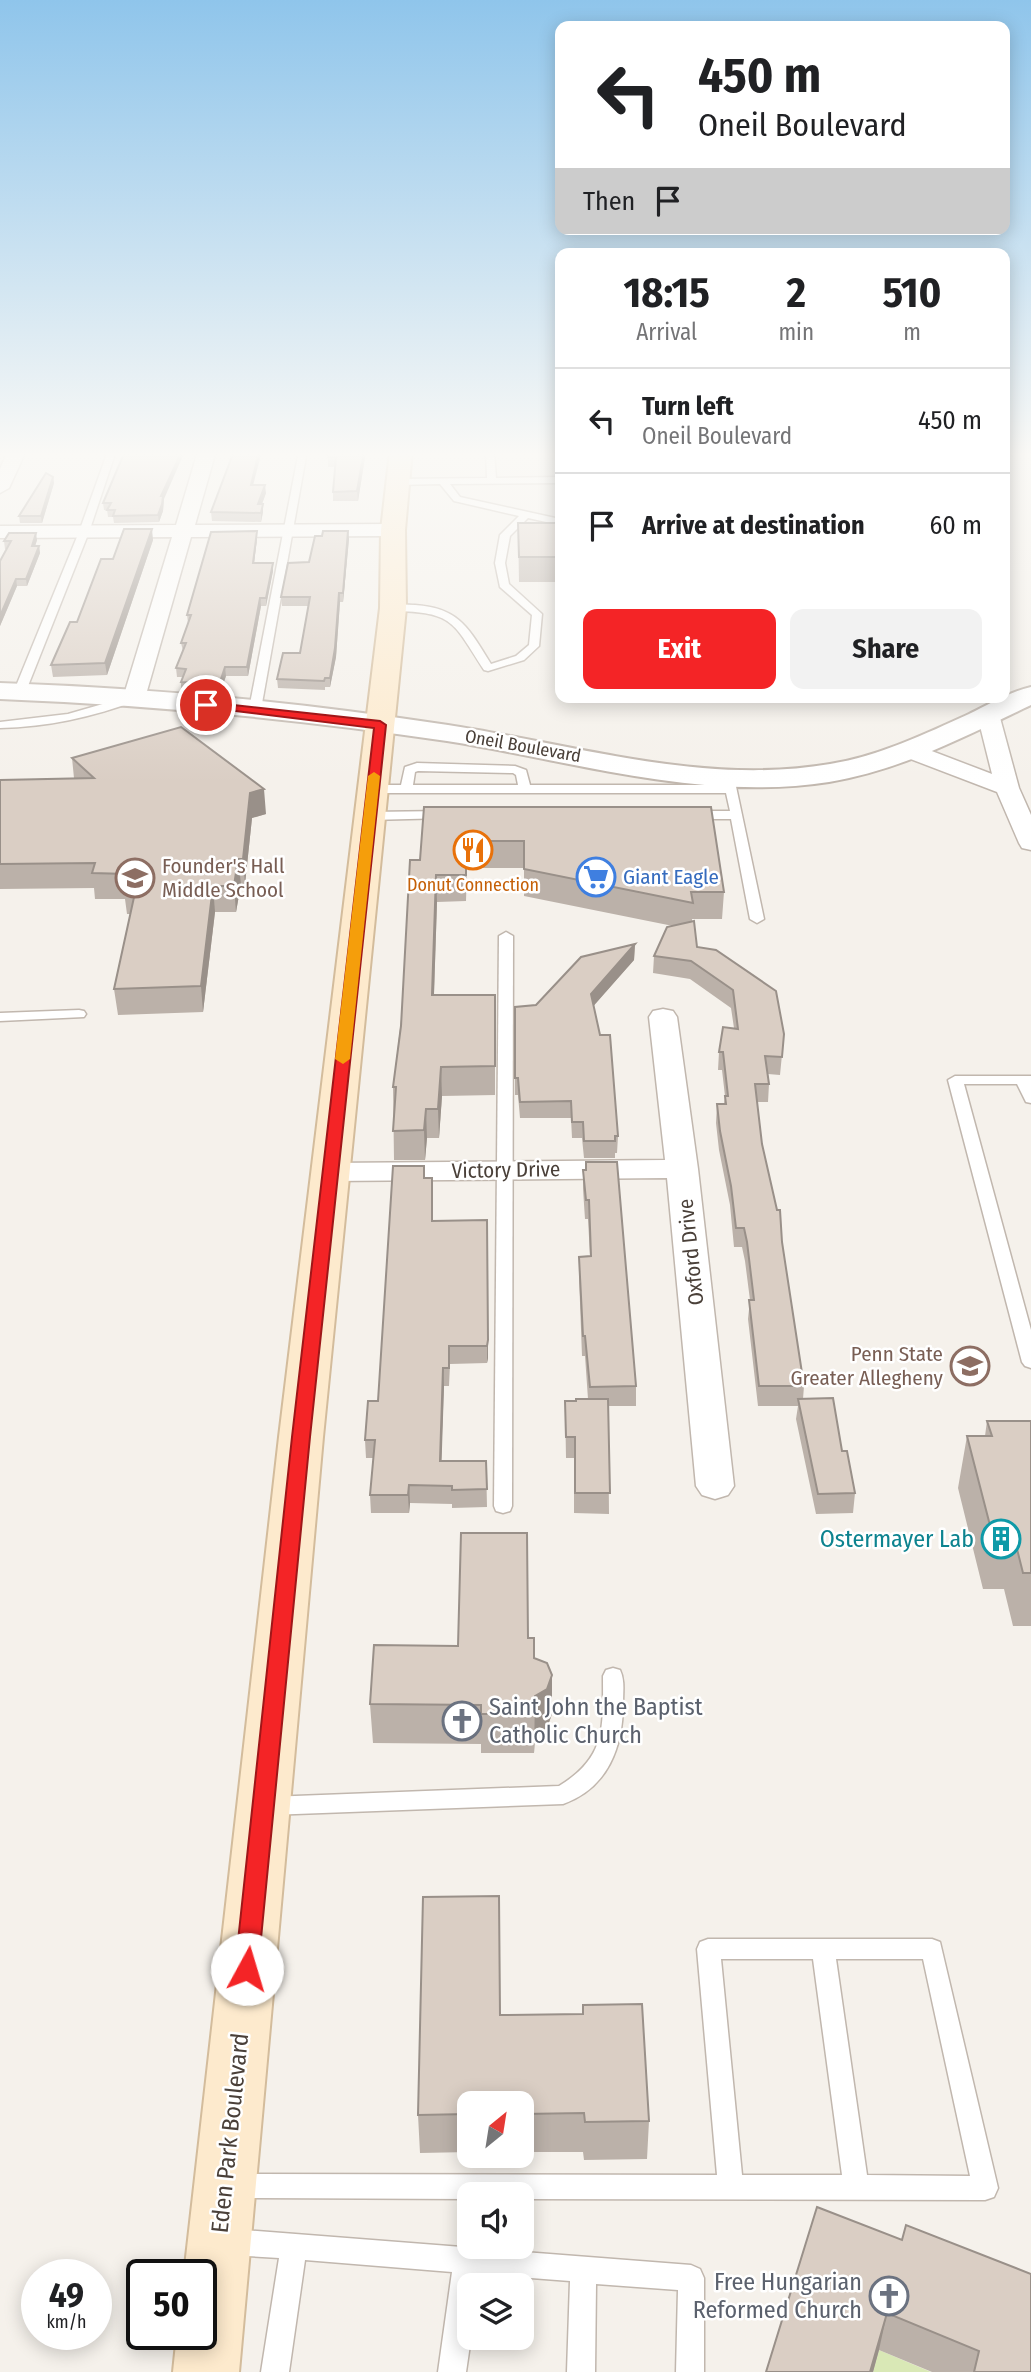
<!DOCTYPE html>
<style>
:root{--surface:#fff;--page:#f2f2f2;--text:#202124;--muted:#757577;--line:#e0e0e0;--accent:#f42426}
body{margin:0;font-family:"Fira Sans Condensed",sans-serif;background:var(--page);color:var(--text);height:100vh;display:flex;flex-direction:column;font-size:26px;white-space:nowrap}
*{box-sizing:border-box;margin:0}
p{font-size:23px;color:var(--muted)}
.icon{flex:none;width:38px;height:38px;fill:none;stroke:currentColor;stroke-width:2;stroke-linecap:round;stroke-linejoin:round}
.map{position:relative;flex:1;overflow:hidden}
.side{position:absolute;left:555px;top:248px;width:455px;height:455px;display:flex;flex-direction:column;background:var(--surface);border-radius:14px;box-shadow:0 4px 18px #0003}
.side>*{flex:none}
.hud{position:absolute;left:555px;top:21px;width:455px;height:214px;border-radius:14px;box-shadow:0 4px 18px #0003;background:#fff;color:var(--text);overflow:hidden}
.needle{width:46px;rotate:30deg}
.fabs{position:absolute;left:457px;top:2091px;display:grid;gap:14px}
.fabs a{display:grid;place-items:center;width:77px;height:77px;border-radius:14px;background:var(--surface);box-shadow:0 4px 18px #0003;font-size:35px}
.speed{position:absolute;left:21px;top:2259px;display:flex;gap:14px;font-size:35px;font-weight:700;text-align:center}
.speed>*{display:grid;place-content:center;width:91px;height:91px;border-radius:50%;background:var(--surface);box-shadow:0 4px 18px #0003;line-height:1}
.speed small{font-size:18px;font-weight:400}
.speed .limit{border:4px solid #111;border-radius:10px;background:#fff;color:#111}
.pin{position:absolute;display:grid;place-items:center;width:60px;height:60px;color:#fff;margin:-30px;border:4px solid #fff;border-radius:50%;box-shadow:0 2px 7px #0007}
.me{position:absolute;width:77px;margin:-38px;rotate:6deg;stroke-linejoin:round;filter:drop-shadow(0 0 5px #0008)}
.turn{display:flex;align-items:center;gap:24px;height:147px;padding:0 28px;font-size:32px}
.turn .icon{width:91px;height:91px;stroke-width:2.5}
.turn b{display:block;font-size:49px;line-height:60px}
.then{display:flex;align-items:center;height:66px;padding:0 28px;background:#0003;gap:14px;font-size:26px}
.eta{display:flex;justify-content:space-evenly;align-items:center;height:119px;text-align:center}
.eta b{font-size:42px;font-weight:700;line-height:49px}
.primary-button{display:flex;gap:14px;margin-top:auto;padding:14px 28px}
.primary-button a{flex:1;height:80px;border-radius:14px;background:var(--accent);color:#fff;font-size:28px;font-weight:700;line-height:80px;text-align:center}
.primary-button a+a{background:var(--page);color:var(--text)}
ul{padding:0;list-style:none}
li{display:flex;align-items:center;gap:21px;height:105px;padding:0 28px;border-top:2px solid var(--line)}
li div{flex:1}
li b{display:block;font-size:26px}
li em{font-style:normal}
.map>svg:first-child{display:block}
.green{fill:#d9e8b6}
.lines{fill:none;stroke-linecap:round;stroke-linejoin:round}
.service-casing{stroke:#c1b7ae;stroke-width:3}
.minor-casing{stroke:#c1b7ae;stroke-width:3}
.tertiary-casing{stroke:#c1b7ae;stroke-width:4}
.secondary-casing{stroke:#d3bc9c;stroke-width:4}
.service{fill:#fff;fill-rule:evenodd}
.minor{fill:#fff;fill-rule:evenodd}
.tertiary{fill:#fff;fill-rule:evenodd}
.secondary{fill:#fdeacd;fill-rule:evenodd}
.wall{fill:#bbb1a9}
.shaded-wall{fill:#999089}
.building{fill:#dacec4;stroke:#999089;stroke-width:2}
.route{fill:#f42426;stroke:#9f1719;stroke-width:2}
.slow{fill:#f59e0b}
.labels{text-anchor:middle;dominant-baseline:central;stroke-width:5;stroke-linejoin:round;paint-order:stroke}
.far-street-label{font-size:18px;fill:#4a4039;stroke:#fff}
.far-food-label{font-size:18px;fill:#c56008;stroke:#fff}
.education-label{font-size:21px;fill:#785e54;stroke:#fff;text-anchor:start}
.shop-label{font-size:21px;fill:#366cbe;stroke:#fff;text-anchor:start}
.street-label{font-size:21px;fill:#4a4039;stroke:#fff}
.near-culture-label{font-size:24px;fill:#0d838f;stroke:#fff;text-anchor:end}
.near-worship-label{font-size:24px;fill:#5b616d;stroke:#fff;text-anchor:start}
.near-street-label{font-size:24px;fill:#4a4039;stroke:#fff}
</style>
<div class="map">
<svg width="1031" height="2372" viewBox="0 0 1031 2372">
<rect width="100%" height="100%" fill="#f5f1eb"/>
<polygon class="green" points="879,2350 931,2372 873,2372"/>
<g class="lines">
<defs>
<g id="service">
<polygon points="108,451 116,451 89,532 26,691 16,693 14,691 79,532"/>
<polygon points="299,451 307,451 261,709 255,712 249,709"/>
<path d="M486,451H494L496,478L560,477V483L450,484L460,497L560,519V525L528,518L510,536L505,563L509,584L542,614L539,646L524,660L488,671L484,670C453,622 454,612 393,611L388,608C395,603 406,605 415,605C460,608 469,629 491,664L516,656L529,645L532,615L500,587L495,563L500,535L519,516L454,501L440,484L397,485L392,482L397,479L487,478Z"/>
<path d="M134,695L140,698L138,700C93,717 48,727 0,728V722L68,714Z"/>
<path d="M417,763L515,766L526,770L530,785H725L726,777H734L764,919L757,923L750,919L731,819H690L684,815L690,811H730L726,793H373L367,789L373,785H401L405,767ZM418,771L513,773L516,775L518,785H413L415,772Z"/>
<polygon points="444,811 448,812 448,818 370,820 364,816 370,812"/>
<polygon points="506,932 513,936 512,1506 510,1511 503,1513 496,1511 494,1506 499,936"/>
<polygon points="79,1010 84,1011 86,1014 84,1017 0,1021 0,1013"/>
<polygon points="955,1076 1031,1076 1031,1103 1026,1102 1017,1084 964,1084 1031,1330 1031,1368 1025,1366 1022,1362 948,1080"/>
<path d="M613,1668L620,1670C625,1680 623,1692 623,1703C623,1747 608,1788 563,1804L269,1815L261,1812L258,1806L261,1800L269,1797L559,1786C607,1757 603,1726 603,1676L606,1670Z"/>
<path d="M708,1939H932L940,1942L998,2188L994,2197L985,2200L522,2199V2194H469V2199L234,2198L225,2195L221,2186L225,2177L234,2174L717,2175L697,1949L700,1942ZM721,1959H813L842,2175H742ZM836,1959H923L970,2176L867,2175Z"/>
<polygon points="232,2229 691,2265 700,2269 704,2278 704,2372 676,2372 678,2290 596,2284 595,2372 567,2372 570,2281 478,2274 476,2286 469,2286 469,2338 471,2338 466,2372 438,2372 452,2272 305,2260 289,2372 261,2372 279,2258 232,2255 223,2251 219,2242 223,2233"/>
</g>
<g id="minor">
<polygon points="8,451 26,451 9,488 0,493 0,469"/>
<polygon points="198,451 216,451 195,525 393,524 403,530 393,536 191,537 145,698 142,703 126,703 123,698 172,537 0,538 0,526 176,525"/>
<polygon points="988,707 996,709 999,714 1019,788 1031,815 1031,850 1022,848 1019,843 997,792 900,755 896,750 900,745 916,745 992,774 977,714 980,709"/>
<polygon points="663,1009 673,1011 677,1017 698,1169 734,1486 728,1495 715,1499 702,1495 696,1486 667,1178 330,1181 319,1179 314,1172 319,1165 330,1163 665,1160 649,1017 653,1011"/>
</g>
<path id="tertiary" d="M0,683C150,688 299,702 448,725C573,744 702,786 830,764C879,756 925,734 969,714C990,704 1009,692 1031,687V705C966,736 901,770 829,782C701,802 573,761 447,741C299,719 150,705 0,699Z"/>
<polygon id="secondary" points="390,451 412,451 405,530 406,608 323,1437 239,2372 173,2372 177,2334 201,2334 201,2275 184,2275 279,1437 380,608 381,530"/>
</defs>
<use href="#service" class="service-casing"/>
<use href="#minor" class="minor-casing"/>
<use href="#tertiary" class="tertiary-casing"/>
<use href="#secondary" class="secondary-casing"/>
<use href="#service" class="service"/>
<use href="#minor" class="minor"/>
<use href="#tertiary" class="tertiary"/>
<use href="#secondary" class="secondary"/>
</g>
<g class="wall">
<polygon points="328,451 366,451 358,501 333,501 333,492 335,467 328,467"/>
<polygon points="1004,451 1014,451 1013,457 1004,457"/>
<polygon points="53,477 54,483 42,523 20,523 19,516"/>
<polygon points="253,485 266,493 262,504 263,512 261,522 212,521 211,512"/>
<polygon points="164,499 163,511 159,522 114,523 113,517 108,517 107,510 104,510 103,503"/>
<polygon points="518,523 560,523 560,582 519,582"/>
<polygon points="257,531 257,539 254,563 273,571 266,606 261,606 248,676 226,676 221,690 211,691 181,691 181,682 183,677 177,677 176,668 183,651 181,643 188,623 187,615"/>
<polygon points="349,539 343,602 340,602 336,657 330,687 325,687 325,690 278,688 277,679 300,653 309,606 282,606 281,597 309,562"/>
<polygon points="37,540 35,546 39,546 40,553 27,586 17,586 0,626 0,561 7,549 5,549 4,541"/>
<polygon points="153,540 107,675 53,677 51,665 77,622 113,559"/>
<polygon points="72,758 266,814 252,818 245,884 241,884 236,912 215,912 203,1012 118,1015 114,989 131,914 127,914 125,899 95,899 94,888 0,889 0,780 74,778"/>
<polygon points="424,807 724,892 722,919 692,919 692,921 697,947 784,1034 780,1075 768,1074 769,1084 768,1102 757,1102 762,1144 782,1242 804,1386 803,1399 842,1451 855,1493 853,1513 816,1514 796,1419 798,1406 758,1406 748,1319 750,1300 745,1261 742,1247 734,1247 730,1205 719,1150 716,1123 717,1104 724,1104 725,1096 722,1070 718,1070 719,1052 734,1028 731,1008 690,979 653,973 654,956 673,926 524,896 524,868 467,868 466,901 437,902 434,995 495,995 495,1095 442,1096 439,1138 427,1138 425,1160 394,1160 393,1087 420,860"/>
<polygon points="635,944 634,960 593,1006 618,1136 617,1153 615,1153 615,1158 584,1158 582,1138 572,1138 571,1118 520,1118 518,1095 515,1095 515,1007 536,1005"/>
<polygon points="586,1162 636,1386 636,1406 608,1406 609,1514 574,1513 574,1458 566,1458 565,1401 576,1401 588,1399 585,1356 582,1356 579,1276 579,1257 590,1256 588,1219 585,1219 583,1189 583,1170 585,1170"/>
<polygon points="424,1178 433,1195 433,1221 487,1220 488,1358 487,1363 450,1364 449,1386 444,1386 441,1461 486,1461 487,1507 452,1508 452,1504 410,1503 409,1513 371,1513 370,1495 373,1458 366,1458 365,1440 378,1401"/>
<polygon points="987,1421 1031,1421 1031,1626 1013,1626 1004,1589 983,1589 958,1488 967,1436 985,1436"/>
<polygon points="528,1638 534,1658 552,1675 552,1714 547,1728 535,1735 534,1753 481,1753 481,1744 373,1743 370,1704 458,1646"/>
<polygon points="500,2015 649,2121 647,2159 584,2160 583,2152 522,2152 522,2104 469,2104 469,2152 420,2153 418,2115"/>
<polygon points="902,2240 1031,2372 932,2372 879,2350 873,2372 766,2372"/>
</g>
<g class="shaded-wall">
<polygon points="182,451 185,451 164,499 163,511 159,522 158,515 161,496"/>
<polygon points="259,451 262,451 251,493 251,485"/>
<polygon points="364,451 366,451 358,501 357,491"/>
<polygon points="53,477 54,483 42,523 41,516"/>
<polygon points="265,485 266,493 259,512 258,504"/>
<polygon points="263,504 263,512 261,522 261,513"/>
<polygon points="152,529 153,540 107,675 105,663"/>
<polygon points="257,531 257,539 253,571 253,563"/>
<polygon points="348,531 349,539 343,602 343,593"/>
<polygon points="36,533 37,540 33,553 32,546"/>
<polygon points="39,546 40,553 27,586 26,579"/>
<polygon points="273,563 273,571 266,606 266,598"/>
<polygon points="16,579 17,586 0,626 0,616"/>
<polygon points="339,593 340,602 336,657 330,687 330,678"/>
<polygon points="260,598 261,606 248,676 247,667"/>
<polygon points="225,667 226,676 221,690 211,691 210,683"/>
<polygon points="264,789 266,814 252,818 245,884 243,859 250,793"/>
<polygon points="238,859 241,884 236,912 234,886"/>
<polygon points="436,875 437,902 433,1023 432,995"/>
<polygon points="213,886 215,912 203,1012 201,986"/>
<polygon points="635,944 634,960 590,1010 591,994"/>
<polygon points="441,1067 442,1096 439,1138 438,1109"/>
<polygon points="426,1109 427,1138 425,1160 424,1130"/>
<polygon points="487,1220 488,1358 487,1363"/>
<polygon points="443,1368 444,1386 441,1479 440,1461"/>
<polygon points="409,1485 410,1503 409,1513 408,1495"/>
<polygon points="552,1675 552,1714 547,1728 535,1735 534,1753 535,1696"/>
<polygon points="887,2313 879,2350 873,2372 870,2372"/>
</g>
<g class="building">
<polygon points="125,451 182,451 161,496 163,496 162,504 158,515 113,516 115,510 107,510 111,503 103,503"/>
<polygon points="234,451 259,451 251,485 265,485 258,504 263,504 261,513 211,512"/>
<polygon points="328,451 364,451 357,491 333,492 336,457 328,457"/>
<polygon points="46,473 53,477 41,516 19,516"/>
<polygon points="518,523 560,523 560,557 519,557"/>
<polygon points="124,529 152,529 105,663 51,665 70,622 77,622 101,559 113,559"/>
<polygon points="257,531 253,563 273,563 266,598 260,598 247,667 225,667 220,682 210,683 181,682 186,669 176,668 186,643 181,643 191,615 187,615 211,532"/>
<polygon points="323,531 348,531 343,593 339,593 335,648 330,678 325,678 324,681 277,679 283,653 300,653 310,597 281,597 288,563 309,562 315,536 322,536"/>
<polygon points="9,533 36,533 32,546 39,546 26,579 16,579 0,616 0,561 11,541 4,541"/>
<polygon points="181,727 264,789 250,793 243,859 238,859 234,886 213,886 201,986 114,989 136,888 124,888 127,874 92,873 95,863 0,864 0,780 94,778 72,758"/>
<polygon points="424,807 711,807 724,892 691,892 693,903 524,869 524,841 466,841 466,875 436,875 432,995 495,995 495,1066 441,1067 438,1109 426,1109 424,1130 393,1131 396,1087 393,1087 401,1026 410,860 420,860"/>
<polygon points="694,921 697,947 716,950 776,991 784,1034 782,1057 765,1056 769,1084 755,1084 762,1144 777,1210 780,1210 782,1242 804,1386 759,1386 749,1300 754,1300 747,1242 744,1228 736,1228 731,1186 720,1131 717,1104 726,1104 725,1096 728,1096 723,1052 719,1052 723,1027 738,1029 733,990 691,961 654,956 667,927"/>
<polygon points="635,944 591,994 600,1035 610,1035 618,1136 615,1136 615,1141 584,1141 583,1122 572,1122 571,1101 520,1102 518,1078 515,1078 515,1007 536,1005 581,957"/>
<polygon points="586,1162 617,1162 636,1386 590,1387 585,1336 583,1336 579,1257 591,1256 589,1200 586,1200 583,1170 586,1170"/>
<polygon points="393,1166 424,1166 424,1178 432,1178 432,1221 487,1220 488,1340 487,1346 449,1346 449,1368 443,1368 440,1461 486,1461 487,1489 452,1490 452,1486 409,1485 408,1495 370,1495 375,1440 365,1440 368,1401 378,1401"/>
<polygon points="833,1398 842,1451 847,1451 855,1493 818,1494 798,1399"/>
<polygon points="576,1399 608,1399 610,1493 575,1493 575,1437 566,1437 565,1401 576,1401"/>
<polygon points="987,1421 1031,1421 1031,1573 1023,1573 1014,1537 993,1537 967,1436 992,1436"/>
<polygon points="461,1533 527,1533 528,1638 534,1638 534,1658 547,1663 552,1675 547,1689 535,1696 535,1714 481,1714 481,1705 370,1704 374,1645 458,1646"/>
<polygon points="499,1896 500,2015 583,2014 583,2005 642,2004 649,2121 585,2122 584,2113 522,2114 522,2104 469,2104 469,2114 418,2115 423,1897"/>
<polygon points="817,2207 902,2240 906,2225 1031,2274 1031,2372 974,2372 979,2351 887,2313 870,2372 766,2372"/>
</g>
<linearGradient id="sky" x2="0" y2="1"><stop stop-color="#8fc5eb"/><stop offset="0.58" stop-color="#faf9f6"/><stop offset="1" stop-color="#faf9f6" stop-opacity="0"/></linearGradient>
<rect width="1031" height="783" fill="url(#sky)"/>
<polygon class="route" points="206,702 380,721 386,725 310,1437 258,1969 255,1976 247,1979 238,1976 235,1969 292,1437 374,728 203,707 201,705"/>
<polygon class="slow" points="374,772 380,776 350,1059 343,1064 335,1059 368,776"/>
<defs>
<symbol id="restaurant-ring" viewBox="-11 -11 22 22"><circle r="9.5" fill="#fff" stroke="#e8710a" stroke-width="1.5"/><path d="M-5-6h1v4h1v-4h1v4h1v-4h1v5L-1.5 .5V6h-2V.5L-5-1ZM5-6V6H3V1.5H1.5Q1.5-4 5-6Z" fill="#e8710a"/></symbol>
<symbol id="supermarket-ring" viewBox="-11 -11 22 22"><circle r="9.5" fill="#fff" stroke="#3f7fe0" stroke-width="1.5"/><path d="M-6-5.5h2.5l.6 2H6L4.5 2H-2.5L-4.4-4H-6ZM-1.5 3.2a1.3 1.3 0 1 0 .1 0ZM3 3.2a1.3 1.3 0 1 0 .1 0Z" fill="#3f7fe0"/></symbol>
<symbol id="school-ring" viewBox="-11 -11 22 22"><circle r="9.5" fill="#fff" stroke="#8d6e63" stroke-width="1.5"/><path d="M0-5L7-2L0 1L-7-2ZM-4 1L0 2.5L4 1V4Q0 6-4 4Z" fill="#8d6e63"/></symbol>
<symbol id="university-ring" viewBox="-11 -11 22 22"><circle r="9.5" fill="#fff" stroke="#8d6e63" stroke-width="1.5"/><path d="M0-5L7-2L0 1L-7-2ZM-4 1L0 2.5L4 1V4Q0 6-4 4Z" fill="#8d6e63"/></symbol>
<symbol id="building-ring" viewBox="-11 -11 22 22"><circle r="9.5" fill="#fff" stroke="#0f9aa8" stroke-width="1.5"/><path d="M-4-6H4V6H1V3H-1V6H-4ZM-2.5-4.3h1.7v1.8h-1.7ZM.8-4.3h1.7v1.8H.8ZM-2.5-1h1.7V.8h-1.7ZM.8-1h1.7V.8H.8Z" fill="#0f9aa8"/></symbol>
<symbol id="church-ring" viewBox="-11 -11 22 22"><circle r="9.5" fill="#fff" stroke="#6b7280" stroke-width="1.5"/><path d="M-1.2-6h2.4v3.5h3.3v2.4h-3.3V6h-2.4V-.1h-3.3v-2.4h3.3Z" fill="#6b7280"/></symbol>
</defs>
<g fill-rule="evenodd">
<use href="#restaurant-ring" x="451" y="828" width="44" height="44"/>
<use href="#supermarket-ring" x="574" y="855" width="44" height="44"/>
<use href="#school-ring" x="113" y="856" width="44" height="44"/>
<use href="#university-ring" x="948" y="1344" width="44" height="44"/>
<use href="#building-ring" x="979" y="1517" width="44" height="44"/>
<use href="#church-ring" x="440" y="1699" width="44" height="44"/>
<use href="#church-ring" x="867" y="2274" width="44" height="44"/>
</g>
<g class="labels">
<g class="far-street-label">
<text transform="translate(523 746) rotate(10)">Oneil Boulevard</text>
</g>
<g class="far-food-label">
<text x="473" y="885">Donut Connection</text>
</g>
<g class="education-label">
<text x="162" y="866">Founder's Hall<tspan x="162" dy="24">Middle School</tspan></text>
<text x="943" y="1354" text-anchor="end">Penn State<tspan x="943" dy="24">Greater Allegheny</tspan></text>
</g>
<g class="shop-label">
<text x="623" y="877">Giant Eagle</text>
</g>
<g class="street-label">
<text transform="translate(506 1170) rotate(-1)">Victory Drive</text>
<text transform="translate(691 1252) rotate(-96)">Oxford Drive</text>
</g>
<g class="near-culture-label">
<text x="974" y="1539">Ostermayer Lab</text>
</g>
<g class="near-worship-label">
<text x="489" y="1707">Saint John the Baptist<tspan x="489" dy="28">Catholic Church</tspan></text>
<text x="862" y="2282" text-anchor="end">Free Hungarian<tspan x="862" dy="28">Reformed Church</tspan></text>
</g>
<g class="near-street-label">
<text transform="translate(230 2133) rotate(-84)">Eden Park Boulevard</text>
</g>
</g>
</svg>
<div class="fabs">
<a><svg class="needle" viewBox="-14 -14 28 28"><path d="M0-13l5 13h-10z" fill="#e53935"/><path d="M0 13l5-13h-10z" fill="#757577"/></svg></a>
<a><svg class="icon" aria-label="sound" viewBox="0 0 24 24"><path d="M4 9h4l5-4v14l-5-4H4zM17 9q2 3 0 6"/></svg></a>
<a><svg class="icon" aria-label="layers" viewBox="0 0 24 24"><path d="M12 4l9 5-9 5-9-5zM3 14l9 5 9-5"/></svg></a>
</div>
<div class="speed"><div>49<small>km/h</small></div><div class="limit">50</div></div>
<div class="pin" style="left:206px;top:705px;background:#d93025"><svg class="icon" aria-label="arrive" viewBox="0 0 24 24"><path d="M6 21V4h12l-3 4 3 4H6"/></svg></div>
<svg class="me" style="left:247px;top:1969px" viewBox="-20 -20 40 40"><circle r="19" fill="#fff"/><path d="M0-13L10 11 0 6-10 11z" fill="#f42426"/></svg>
<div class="hud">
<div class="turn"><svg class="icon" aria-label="left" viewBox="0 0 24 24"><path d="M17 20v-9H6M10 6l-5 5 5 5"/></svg><div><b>450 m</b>Oneil Boulevard</div></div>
<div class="then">Then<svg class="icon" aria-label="arrive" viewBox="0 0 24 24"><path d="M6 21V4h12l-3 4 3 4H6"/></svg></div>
</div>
<section class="side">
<div class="eta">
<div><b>18:15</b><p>Arrival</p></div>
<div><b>2</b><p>min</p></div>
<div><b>510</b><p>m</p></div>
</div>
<ul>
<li><svg class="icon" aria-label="left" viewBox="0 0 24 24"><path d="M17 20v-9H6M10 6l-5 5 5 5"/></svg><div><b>Turn left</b><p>Oneil Boulevard</p></div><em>450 m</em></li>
<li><svg class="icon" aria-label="arrive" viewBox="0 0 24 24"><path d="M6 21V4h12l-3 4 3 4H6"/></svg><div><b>Arrive at destination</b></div><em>60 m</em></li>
</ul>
<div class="primary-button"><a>Exit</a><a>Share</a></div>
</section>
</div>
